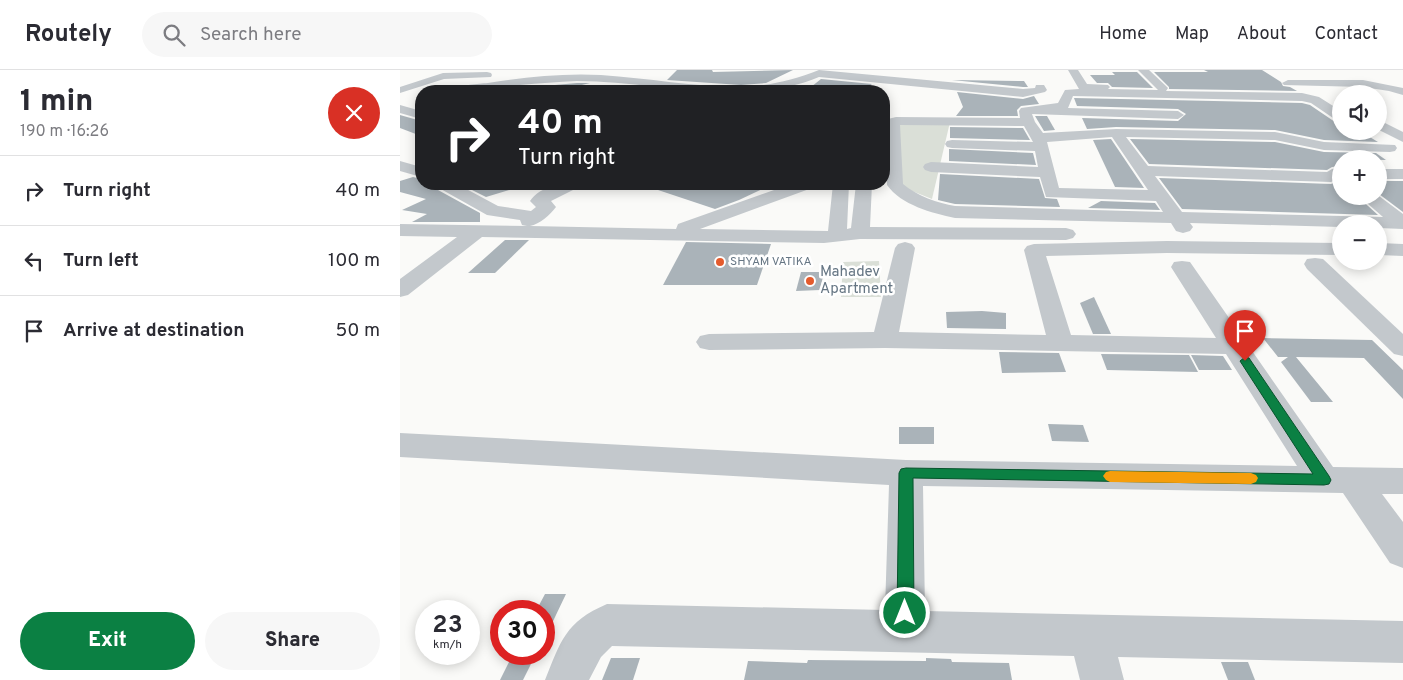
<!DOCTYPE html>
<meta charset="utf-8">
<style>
:root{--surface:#fff;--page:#f7f7f7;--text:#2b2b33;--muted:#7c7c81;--line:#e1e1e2;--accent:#0b8043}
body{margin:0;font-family:Overpass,sans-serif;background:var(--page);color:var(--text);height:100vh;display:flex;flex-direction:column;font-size:19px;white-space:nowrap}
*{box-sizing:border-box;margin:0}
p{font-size:16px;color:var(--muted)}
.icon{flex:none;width:28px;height:28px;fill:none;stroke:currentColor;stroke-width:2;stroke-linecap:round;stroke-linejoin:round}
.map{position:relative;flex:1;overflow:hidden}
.sheet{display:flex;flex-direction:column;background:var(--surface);width:400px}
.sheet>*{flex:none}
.top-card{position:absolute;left:15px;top:15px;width:475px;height:105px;border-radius:20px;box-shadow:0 2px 12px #0003;background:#202124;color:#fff;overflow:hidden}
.tools{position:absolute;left:932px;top:15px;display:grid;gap:10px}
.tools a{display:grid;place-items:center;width:55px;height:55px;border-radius:50%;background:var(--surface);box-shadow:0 2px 12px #0003;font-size:25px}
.speed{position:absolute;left:15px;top:530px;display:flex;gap:10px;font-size:25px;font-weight:700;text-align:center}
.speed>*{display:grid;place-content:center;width:65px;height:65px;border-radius:50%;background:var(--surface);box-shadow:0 2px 12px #0003;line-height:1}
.speed small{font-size:12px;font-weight:400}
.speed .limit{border:8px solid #d22;background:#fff;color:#111}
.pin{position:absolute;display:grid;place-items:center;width:42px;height:42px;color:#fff;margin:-51px -21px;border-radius:50% 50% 50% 0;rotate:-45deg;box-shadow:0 0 5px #0007}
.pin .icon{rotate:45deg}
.me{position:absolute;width:55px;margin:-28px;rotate:0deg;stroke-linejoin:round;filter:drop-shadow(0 0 4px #0008)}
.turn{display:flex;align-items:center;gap:18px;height:105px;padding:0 20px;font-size:22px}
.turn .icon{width:65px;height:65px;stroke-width:2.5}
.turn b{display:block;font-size:35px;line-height:42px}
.round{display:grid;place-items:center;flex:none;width:52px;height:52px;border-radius:26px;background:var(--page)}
.headline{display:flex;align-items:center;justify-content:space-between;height:85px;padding:0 20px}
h1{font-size:30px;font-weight:800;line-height:38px}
.primary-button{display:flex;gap:10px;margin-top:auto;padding:10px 20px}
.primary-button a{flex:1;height:58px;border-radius:30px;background:var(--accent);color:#fff;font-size:20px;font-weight:800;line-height:58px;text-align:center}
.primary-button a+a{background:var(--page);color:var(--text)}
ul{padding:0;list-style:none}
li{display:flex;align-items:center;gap:15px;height:70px;padding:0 20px;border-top:1px solid var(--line)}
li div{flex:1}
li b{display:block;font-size:19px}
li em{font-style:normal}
header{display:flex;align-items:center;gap:30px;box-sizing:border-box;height:70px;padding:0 25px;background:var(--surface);border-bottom:1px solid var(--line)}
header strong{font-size:24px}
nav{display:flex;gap:28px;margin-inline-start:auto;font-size:18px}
.search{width:350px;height:45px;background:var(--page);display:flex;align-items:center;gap:12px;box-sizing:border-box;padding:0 18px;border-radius:28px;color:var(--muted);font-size:19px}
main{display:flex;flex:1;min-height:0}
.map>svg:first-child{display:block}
.green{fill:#dadfd7}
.building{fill:#aab3b9}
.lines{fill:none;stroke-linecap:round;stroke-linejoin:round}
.minor{fill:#c3c8cc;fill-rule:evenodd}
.route{fill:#0b8043;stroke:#07532c}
.slow{fill:#f59e0b}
.poi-dot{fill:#e45b2d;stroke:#fff;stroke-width:2}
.labels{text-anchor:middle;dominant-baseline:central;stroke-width:5;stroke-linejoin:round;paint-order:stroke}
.far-poi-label{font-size:12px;fill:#657583;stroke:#fff;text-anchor:start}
.poi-label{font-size:15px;fill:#657583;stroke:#fff;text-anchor:start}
</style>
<header>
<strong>Routely</strong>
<div class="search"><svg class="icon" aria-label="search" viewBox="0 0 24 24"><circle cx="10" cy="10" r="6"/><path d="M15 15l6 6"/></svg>Search here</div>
<nav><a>Home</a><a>Map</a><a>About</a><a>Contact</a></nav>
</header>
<main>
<section class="sheet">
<div class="headline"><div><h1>1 min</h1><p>190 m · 16:26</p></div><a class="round" style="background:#d93025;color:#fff"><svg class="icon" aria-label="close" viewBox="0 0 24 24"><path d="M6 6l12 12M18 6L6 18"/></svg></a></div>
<ul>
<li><svg class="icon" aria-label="right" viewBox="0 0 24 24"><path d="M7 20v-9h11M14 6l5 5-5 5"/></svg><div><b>Turn right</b></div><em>40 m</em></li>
<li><svg class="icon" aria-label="left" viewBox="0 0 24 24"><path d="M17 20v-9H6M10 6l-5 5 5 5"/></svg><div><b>Turn left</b></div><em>100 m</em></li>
<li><svg class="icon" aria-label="arrive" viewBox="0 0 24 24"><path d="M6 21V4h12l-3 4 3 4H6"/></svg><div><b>Arrive at destination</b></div><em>50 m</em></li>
</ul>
<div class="primary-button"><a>Exit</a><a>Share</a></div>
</section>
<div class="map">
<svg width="1003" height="610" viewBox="0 0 1003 610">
<rect width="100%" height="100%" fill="#fafaf8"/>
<g class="green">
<polygon points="550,52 532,129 502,117 497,53"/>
<polygon points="479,191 481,227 441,227 443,192"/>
</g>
<g class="building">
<polygon points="277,0 312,0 313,2 393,0 366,13 341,15 267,10"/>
<polygon points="804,0 862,0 881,12 883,16 890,17 897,21 769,19 769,17 754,2 808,2"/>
<polygon points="712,2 737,2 753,18 712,17 708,13 697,13 690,5 715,5"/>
<polygon points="421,9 472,14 463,20 411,17"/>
<polygon points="552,10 624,11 628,17 623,17"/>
<polygon points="177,13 190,13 157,21 90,21"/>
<polygon points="557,22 623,29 634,26 639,34 621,36 617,40 618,46 556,46 563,37"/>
<polygon points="674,28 902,33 910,35 935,52 941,53 941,61 960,61 978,72 924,70 875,60 716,57 687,59 682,48 778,51 786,44 778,39 677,36"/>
<polygon points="0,45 21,51 21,66 0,58"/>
<polygon points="635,46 647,46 655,60 644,61"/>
<polygon points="550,57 623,58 630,70 550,68"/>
<polygon points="711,69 744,118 715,117 693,70"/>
<polygon points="730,69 875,72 924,82 976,83 986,90 941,89 941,96 932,97 927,100 749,94"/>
<polygon points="549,79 633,83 636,95 549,91"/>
<polygon points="540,104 639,109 645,128 657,129 660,137 555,134 542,131 538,130"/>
<polygon points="13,107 21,109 21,114 35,114 38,120 80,143 80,152 12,152 27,144 2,140 26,129 0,122 0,111"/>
<polygon points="759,108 931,114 941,110 941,126 957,126 978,145 782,139"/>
<polygon points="979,111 1003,111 1003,142 979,124"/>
<polygon points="60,114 116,114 116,118 86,127"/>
<polygon points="250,114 373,114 339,130 315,139 249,117"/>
<polygon points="701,131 755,133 760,140 688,138"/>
<polygon points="105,170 129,170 95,203 68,203"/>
<polygon points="286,172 371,174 357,215 263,215"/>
<polygon points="401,202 424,202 420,220 396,221"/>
<polygon points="694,227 711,264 693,264 680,233"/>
<polygon points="582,241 606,243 606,259 547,258 546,242"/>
<polygon points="863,268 972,270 1003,300 1003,329 964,288 896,287 933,332 911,332 881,292 888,287 878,287"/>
<polygon points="599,282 659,283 666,302 602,303"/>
<polygon points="701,284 789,285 798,302 707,300"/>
<polygon points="791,285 823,286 832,300 799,300"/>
<polygon points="648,354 683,355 689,372 652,371"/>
<rect x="499" y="357" width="35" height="17"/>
<polygon points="145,524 166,524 144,570 144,541 136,541"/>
<polygon points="113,584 136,584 123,610 100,610"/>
<polygon points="211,588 240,588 233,610 202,610"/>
<polygon points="526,588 551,589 552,592 609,593 612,610 344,610 348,591 407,593 408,590 526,591"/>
<polygon points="821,592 848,592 855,610 828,610"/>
</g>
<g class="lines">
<g class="minor">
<path d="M419,0L623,19L635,18L636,15H644L647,20L645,22L623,27L419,7C342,39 257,11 177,11C158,12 139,13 120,15C98,17 77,22 55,21C61,14 78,14 88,13C125,7 163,3 201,5C248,8 294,17 341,17C369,16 393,10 419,0Z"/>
<path d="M668,0H678L687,14L708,15L710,17L708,19L758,20L738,0H749L766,16L768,18L766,21L902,23L919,27L941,41V51L936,50L911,33L902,31L673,26L668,38L778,41L784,45L778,49L632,44L635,52L643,63L716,59L875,62L924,72L995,75L997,78L995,81L990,82L924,80L875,70L726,67L748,96L927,102L932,99L941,98V108L931,112L755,106L782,142L983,147L959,126H979L1003,144V159L979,158V154H941V157L790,153L793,157L790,161L783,163L776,161L771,153L555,148C532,143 501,135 487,115L486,52L488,49L496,47L620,48L619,41L621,38L658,33L665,20L679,19ZM500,55L624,56L633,72L552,70L547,71L545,74L547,77L552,78L635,81L638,97L531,92L525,94L523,97L525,100L531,102L640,107L646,127L756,131L763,142L555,136C538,133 517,126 503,114ZM712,67L748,120L659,118L647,72Z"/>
<polygon points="87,2 91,3 92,5 91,7 44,9 0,23 0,17 43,3"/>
<polygon points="888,10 963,10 1003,18 1003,25 989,21 963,17 884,15 882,13"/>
<polygon points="0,35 21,41 21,49 0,43"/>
<polygon points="979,50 1003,62 1003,72 979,60"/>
<polygon points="0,91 21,97 21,107 0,101"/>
<rect x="979" y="99" width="24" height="10"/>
<path d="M37,114H57L98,136L131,141L136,137L130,131C141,115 162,114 179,114L177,118L151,131L156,137C150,145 140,154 130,156L276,159L278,154L391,114H414L412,118L300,159L428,161L433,114H449L447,159L451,158L456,114H472L470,157L666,158L673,160L676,164L673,168L666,170L460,169L424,173L82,167L8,225L0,227V209L57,167L0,166V154L127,156L122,155L120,150L87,145L39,118Z"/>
<path d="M767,171L941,173V185L767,183L646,186L671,265L816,268L771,197L774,192L782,191L790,192L933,397L1003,398V424H982L1003,452V498L990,493L943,423L523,416L525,541L1003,551V593L718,587L724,610H680L674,586L212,576L201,587L189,610H145C161,571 165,552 207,534L485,540L489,415L0,387V363L506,390L897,396L826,284L485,278L309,280L300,278L296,272L300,266L309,264L474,262L495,178L498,174L505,172L512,174L515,178L499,262L646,265L624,180L627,176L634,174Z"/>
<polygon points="979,173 1003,174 1003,186 979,185"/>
<polygon points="915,188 923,189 1003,264 1003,286 994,284 907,199 904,194 907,189"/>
</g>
</g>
<polygon class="route" points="845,287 849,288 929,406 931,410 929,414 924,415 513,408 514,543 511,549 505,551 499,549 497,543 499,403 501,399 506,398 913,404 840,291"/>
<polygon class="slow" points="710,401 851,403 856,405 858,408 856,412 851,414 710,412 706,410 703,406 706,402"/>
<g class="poi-dot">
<circle cx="320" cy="192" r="5"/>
<circle cx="410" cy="211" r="5"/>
</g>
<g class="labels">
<g class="far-poi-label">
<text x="330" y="192">SHYAM VATIKA</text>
</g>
<g class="poi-label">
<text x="420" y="202">Mahadev<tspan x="420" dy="17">Apartment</tspan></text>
</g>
</g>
</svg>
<div class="tools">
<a><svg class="icon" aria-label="sound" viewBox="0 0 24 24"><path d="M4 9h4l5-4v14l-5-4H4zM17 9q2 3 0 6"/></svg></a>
<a>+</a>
<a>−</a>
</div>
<div class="speed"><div>23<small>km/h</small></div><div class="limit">30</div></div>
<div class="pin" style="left:845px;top:291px;background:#d93025"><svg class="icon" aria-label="arrive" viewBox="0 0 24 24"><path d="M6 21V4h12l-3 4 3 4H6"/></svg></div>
<svg class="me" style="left:505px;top:543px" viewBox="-20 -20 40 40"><circle r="17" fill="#0b8043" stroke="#fff" stroke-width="3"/><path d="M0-11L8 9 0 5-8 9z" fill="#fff"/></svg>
<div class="top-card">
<div class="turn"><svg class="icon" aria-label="right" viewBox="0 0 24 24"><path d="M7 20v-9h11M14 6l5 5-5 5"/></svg><div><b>40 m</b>Turn right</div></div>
</div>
</div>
</main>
